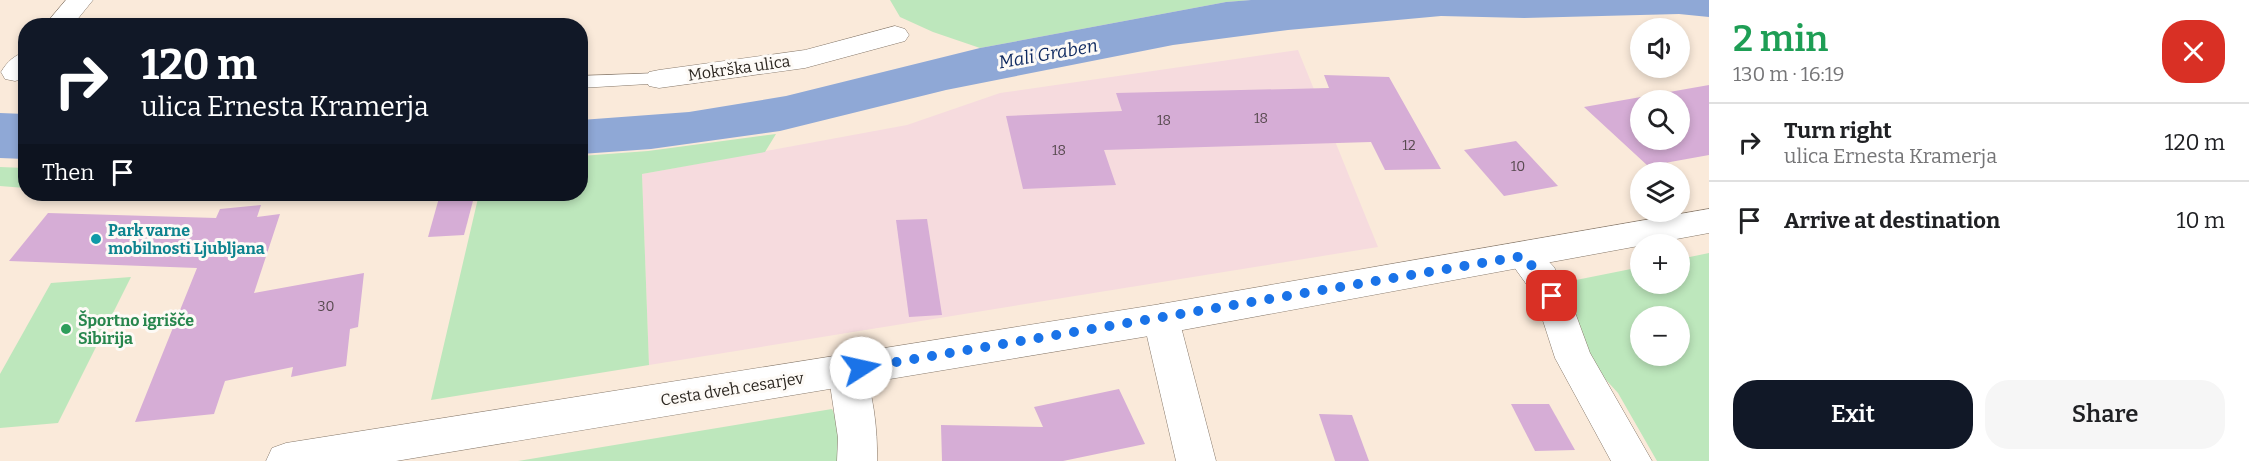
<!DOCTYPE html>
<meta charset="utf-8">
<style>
:root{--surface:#fff;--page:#f6f6f6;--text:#202124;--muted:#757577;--line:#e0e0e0;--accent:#111827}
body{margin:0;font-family:Bitter,serif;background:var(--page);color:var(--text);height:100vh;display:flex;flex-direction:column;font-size:22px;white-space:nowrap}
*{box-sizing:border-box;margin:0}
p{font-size:20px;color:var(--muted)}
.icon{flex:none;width:33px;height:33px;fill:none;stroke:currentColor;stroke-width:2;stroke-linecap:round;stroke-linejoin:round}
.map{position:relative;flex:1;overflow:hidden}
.details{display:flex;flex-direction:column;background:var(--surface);width:540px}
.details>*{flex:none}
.banner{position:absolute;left:18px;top:18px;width:570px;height:183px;border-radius:24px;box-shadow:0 3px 9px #0003;background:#111827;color:#fff;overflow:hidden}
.buttons{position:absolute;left:1630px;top:18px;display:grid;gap:12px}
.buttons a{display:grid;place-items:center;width:60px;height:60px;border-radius:50%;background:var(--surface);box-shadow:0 3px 9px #0003;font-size:30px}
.pin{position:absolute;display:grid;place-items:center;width:51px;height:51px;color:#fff;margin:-26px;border-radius:12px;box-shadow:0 3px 9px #0006}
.me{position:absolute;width:66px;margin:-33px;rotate:80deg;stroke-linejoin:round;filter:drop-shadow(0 0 4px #0008)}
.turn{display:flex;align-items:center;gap:21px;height:126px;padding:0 24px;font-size:27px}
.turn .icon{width:78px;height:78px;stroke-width:2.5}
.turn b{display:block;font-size:42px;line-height:51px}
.then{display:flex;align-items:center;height:57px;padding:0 24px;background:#0003;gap:12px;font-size:22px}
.round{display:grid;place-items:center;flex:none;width:63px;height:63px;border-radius:24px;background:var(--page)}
.summary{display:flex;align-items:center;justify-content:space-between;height:102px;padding:0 24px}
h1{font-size:36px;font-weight:600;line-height:45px;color:#1e9e55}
.button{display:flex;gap:12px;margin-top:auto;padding:12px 24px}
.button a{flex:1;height:69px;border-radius:24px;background:var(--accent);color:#fff;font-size:24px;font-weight:600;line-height:69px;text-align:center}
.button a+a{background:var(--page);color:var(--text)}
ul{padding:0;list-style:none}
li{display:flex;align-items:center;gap:18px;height:78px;padding:0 24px;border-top:2px solid var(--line)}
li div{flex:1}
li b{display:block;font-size:22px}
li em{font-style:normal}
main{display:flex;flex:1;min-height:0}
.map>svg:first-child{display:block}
.industrial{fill:#f6dbde}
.green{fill:#bde7bc;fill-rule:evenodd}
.water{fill:#8fa8d6}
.building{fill:#d6add6;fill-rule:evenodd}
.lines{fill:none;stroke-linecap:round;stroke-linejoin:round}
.service-casing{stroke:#87796b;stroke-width:1}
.minor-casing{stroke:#87796b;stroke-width:1}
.tertiary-casing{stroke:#87796b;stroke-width:1}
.service{fill:#fff;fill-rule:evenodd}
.minor{fill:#fff;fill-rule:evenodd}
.tertiary{fill:#fff;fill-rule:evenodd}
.route{stroke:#1a73e8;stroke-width:10;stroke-dasharray:0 18}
.culture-dot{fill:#0f9aa8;stroke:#fdfaf6;stroke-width:2}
.leisure-dot{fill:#2e9e5b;stroke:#fdfaf6;stroke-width:2}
.labels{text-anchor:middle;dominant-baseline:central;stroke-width:6;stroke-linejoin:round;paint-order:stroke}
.number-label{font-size:14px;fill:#57494f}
.street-label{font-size:16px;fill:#2d2822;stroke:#fdfaf6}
.culture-label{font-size:16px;font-weight:bold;fill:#0d838f;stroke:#fdfaf6;text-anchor:start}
.leisure-label{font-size:16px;font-weight:bold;fill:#27864d;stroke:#fdfaf6;text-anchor:start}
.water-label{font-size:18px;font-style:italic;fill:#0f2a61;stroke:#fdfaf6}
</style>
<main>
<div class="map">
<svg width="1709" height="461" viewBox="0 0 1709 461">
<rect width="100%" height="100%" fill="#faeada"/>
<polygon class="industrial" points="1298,50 1378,247 649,365 642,174 907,125 1000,93"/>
<g class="green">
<polygon points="890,0 1251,0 1226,2 980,48 933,32 900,17"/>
<polygon points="776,134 765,152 642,174 649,365 431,400 479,194 580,194 581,156 648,151"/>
<polygon points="0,167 25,168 25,188 0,186"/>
<path d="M1709,253V461H1657L1618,393L1587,359L1569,301L1566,282L1641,267V284H1680V259ZM1641,316H1680V356H1641Z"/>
<polygon points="131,277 58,423 0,428 0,374 51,283"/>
<polygon points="832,409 837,420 840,461 518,461"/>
</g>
<g class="water">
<polygon points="1251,0 1709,0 1709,17 1679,14 1524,18 1441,16 1288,30 1173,45 946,90 780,131 651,149 581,154 581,120 689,112 786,96 980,48 1226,2"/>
<polygon points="0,113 25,114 25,159 0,158"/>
</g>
<g class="building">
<polygon points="1324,75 1389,77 1441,169 1385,170 1371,142 1104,150 1116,185 1023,189 1006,116 1122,111 1116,93 1329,88"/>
<path d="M1709,85V155L1648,166L1584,107ZM1641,100H1680V140H1641Z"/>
<polygon points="1516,141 1558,186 1504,196 1464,150"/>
<polygon points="474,197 464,235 428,237 439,198"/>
<polygon points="261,205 257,217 280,214 254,293 364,273 358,327 350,329 346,366 291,377 293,367 225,381 214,414 135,422 197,268 9,261 48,213 216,218 220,209"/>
<polygon points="927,219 942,315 909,317 896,220"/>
<polygon points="1119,389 1145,444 1063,461 942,461 941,425 1043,427 1034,407"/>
<polygon points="1511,404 1549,404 1575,450 1535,451"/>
<polygon points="1319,414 1352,415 1369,461 1335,461"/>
</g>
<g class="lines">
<defs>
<polygon id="service" points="659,73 665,75 667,79 665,83 580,88 580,76"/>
<g id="minor">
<polygon points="66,0 93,0 72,26 44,26"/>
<polygon points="895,26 905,29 909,35 905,41 805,68 659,88 649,86 645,79 649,72 659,70 805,50"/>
<path d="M26,52V78L15,81L5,79L1,72C7,62 14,55 26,52Z"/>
<polygon points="1523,243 1535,247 1554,267 1569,296 1590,353 1652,461 1611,461 1555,358 1535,296 1506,256 1511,247"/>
<polygon points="1161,304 1174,309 1179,319 1216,461 1176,461 1143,319 1148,309"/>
<path d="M847,355L860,360C873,387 878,431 877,461H837L838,438L828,371L834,360Z"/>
</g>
<polygon id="tertiary" points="1709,209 1709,233 1161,334 396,461 266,461 272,448 286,443 1161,304"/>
</defs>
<use href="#service" class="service-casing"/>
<use href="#minor" class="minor-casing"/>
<use href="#tertiary" class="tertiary-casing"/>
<use href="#service" class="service"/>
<use href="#minor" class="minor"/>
<use href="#tertiary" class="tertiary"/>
</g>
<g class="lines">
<polyline class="route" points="861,368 1523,256 1542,277 1552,296"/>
</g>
<circle class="culture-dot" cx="96" cy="239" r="6"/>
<circle class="leisure-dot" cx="66" cy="329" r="6"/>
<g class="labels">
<g class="number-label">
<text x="1261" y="118">18</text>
<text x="1164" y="120">18</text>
<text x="1409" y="145">12</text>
<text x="1059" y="150">18</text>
<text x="1518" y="166">10</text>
<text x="326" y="306">30</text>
</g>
<g class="street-label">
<text transform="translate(739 68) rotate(-8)">Mokrška ulica</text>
<text transform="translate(732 389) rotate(-9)">Cesta dveh cesarjev</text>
</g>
<g class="culture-label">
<text x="108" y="230">Park varne<tspan x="108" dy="18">mobilnosti Ljubljana</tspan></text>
</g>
<g class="leisure-label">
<text x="78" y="320">Športno igrišče<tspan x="78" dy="18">Sibirija</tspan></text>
</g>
<g class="water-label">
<text transform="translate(1048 54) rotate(-10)">Mali Graben</text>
</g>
</g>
</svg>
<div class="buttons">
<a><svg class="icon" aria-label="sound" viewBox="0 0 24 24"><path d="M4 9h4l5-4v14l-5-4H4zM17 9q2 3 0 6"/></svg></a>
<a><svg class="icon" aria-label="search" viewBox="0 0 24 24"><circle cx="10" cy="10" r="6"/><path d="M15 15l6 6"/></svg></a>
<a><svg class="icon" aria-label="layers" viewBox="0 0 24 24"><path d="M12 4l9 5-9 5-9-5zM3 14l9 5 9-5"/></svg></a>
<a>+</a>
<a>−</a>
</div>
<div class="pin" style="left:1552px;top:296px;background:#d93025"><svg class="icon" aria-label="arrive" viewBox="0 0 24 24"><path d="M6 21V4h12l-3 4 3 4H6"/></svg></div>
<svg class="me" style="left:861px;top:368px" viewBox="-20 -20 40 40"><circle r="19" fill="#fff"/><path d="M0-13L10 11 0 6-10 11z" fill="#1a73e8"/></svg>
<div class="banner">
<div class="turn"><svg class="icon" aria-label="right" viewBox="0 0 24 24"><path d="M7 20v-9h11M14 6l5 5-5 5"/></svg><div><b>120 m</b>ulica Ernesta Kramerja</div></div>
<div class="then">Then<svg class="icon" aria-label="arrive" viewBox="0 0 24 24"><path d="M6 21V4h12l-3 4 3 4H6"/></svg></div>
</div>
</div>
<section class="details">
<div class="summary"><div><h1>2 min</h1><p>130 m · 16:19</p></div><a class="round" style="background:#d93025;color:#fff"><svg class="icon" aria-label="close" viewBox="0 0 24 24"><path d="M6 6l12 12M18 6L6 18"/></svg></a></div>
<ul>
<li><svg class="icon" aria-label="right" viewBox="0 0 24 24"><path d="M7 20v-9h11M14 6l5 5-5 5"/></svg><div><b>Turn right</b><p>ulica Ernesta Kramerja</p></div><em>120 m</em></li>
<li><svg class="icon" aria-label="arrive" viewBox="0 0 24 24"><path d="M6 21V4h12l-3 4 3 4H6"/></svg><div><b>Arrive at destination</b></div><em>10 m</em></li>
</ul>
<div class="button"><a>Exit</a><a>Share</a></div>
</section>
</main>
